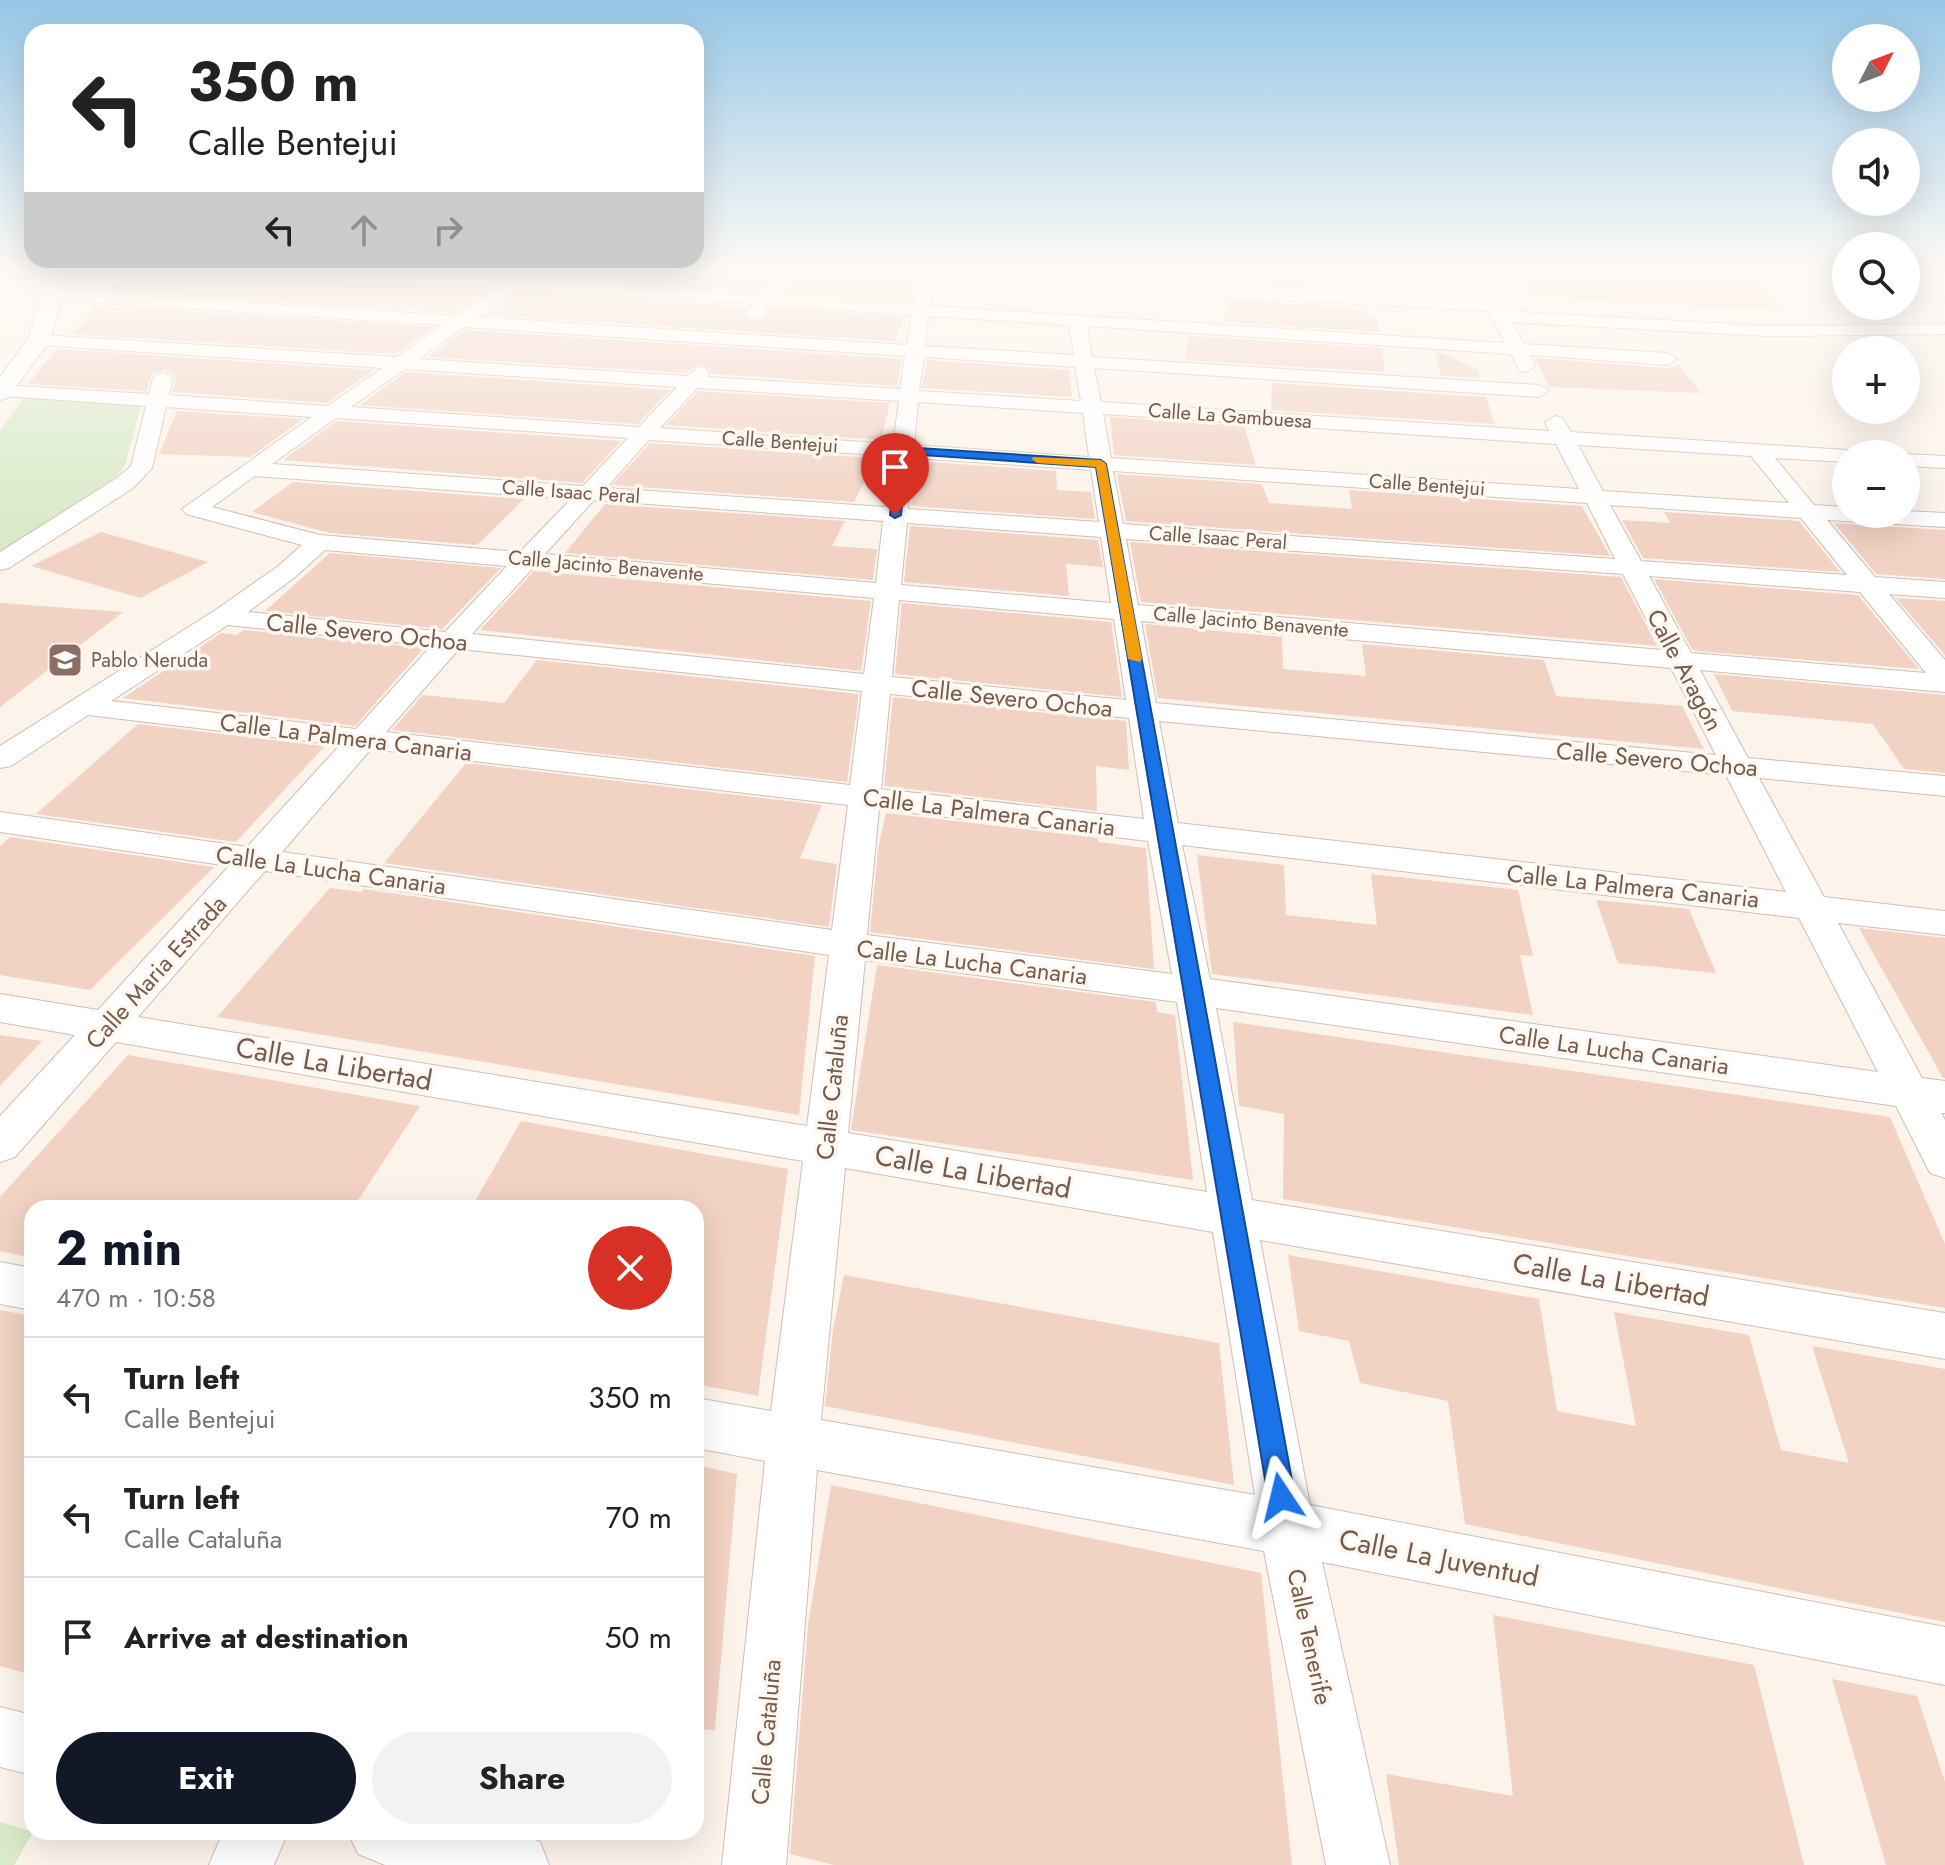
<!DOCTYPE html>
<meta charset="utf-8">
<style>
:root{--surface:#fff;--page:#f2f2f2;--text:#222;--muted:#767676;--line:#e0e0e0;--accent:#111827}
body{margin:0;font-family:Jost,sans-serif;background:var(--page);color:var(--text);height:100vh;display:flex;flex-direction:column;font-size:30px;white-space:nowrap}
*{box-sizing:border-box;margin:0}
p{font-size:26px;color:var(--muted)}
.icon{flex:none;width:44px;height:44px;fill:none;stroke:currentColor;stroke-width:2;stroke-linecap:round;stroke-linejoin:round}
.map{position:relative;flex:1;overflow:hidden}
.side{position:absolute;left:24px;top:1200px;width:680px;height:640px;display:flex;flex-direction:column;background:var(--surface);border-radius:24px;box-shadow:0 8px 32px #0002}
.side>*{flex:none}
.guide{position:absolute;left:24px;top:24px;width:680px;height:244px;border-radius:24px;box-shadow:0 8px 32px #0002;background:#fff;color:var(--text);overflow:hidden}
.needle{width:52px;rotate:48deg}
.buttons{position:absolute;left:1832px;top:24px;display:grid;gap:16px}
.buttons a{display:grid;place-items:center;width:88px;height:88px;border-radius:50%;background:var(--surface);box-shadow:0 8px 32px #0002;font-size:40px}
.pin{position:absolute;display:grid;place-items:center;width:68px;height:68px;color:#fff;margin:-82px -34px;border-radius:50% 50% 50% 0;rotate:-45deg;box-shadow:0 0 8px #0007}
.pin .icon{rotate:45deg}
.me{position:absolute;width:88px;margin:-44px;rotate:350deg;stroke-linejoin:round;filter:drop-shadow(0 0 6px #0008)}
.turn{display:flex;align-items:center;gap:28px;height:168px;padding:0 32px;font-size:36px}
.turn .icon{width:104px;height:104px;stroke-width:2.5}
.turn b{display:block;font-size:56px;line-height:68px}
.lanes{display:flex;align-items:center;height:76px;padding:0 32px;background:#0003;justify-content:center;gap:40px;direction:ltr}
.lanes .off{opacity:.35}
.round{display:grid;place-items:center;flex:none;width:84px;height:84px;border-radius:42px;background:var(--page)}
.summary{display:flex;align-items:center;justify-content:space-between;height:136px;padding:0 32px}
h1{font-size:48px;font-weight:700;line-height:60px;color:var(--accent)}
.cta{display:flex;gap:16px;margin-top:auto;padding:16px 32px}
.cta a{flex:1;height:92px;border-radius:48px;background:var(--accent);color:#fff;font-size:32px;font-weight:700;line-height:92px;text-align:center}
.cta a+a{background:var(--page);color:var(--text)}
ul{padding:0;list-style:none}
li{display:flex;align-items:center;gap:24px;height:120px;padding:0 32px;border-top:2px solid var(--line)}
li div{flex:1}
li b{display:block;font-size:30px}
li em{font-style:normal}
.map>svg:first-child{display:block}
.green{fill:#d8eac8}
.building{fill:#f1d2c3}
.lines{fill:none;stroke-linecap:round;stroke-linejoin:round}
.street-casing{stroke:#d1beb2;stroke-width:2}
.secondary-casing{stroke:#d4bdb0;stroke-width:2}
.street{fill:#fff;fill-rule:evenodd}
.secondary{fill:#fff;fill-rule:evenodd}
.route{fill:#1a73e8;stroke:#114b97;stroke-width:2}
.slow{fill:#f59e0b}
.labels{text-anchor:middle;dominant-baseline:central;stroke-width:7;stroke-linejoin:round;paint-order:stroke}
.far-street-label{font-size:20px;fill:#775a4e;stroke:#fef8f1}
.far-education-label{font-size:20px;fill:#785e54;stroke:#fef8f1;text-anchor:start}
.street-label{font-size:24px;fill:#775a4e;stroke:#fef8f1}
.near-street-label{font-size:28px;fill:#775a4e;stroke:#fef8f1}
</style>
<div class="map">
<svg width="1945" height="1865" viewBox="0 0 1945 1865">
<rect width="100%" height="100%" fill="#fcf4ea"/>
<g class="green">
<polygon points="24,397 141,405 125,466 107,487 0,555 0,431"/>
<polygon points="0,1822 33,1832 14,1865 0,1865"/>
</g>
<g class="building">
<polygon points="139,267 247,270 256,275 489,290 456,313 109,291 122,274"/>
<polygon points="366,267 523,267 510,276"/>
<polygon points="549,267 735,267 781,270 760,292 538,278"/>
<polygon points="1662,267 1746,267 1785,311 1529,296 1518,269 1669,277"/>
<polygon points="1275,268 1316,288 1273,286"/>
<polygon points="804,271 809,271 920,278 913,286 910,302 784,293"/>
<polygon points="519,292 747,307 742,314 754,321 762,319 771,308 904,317 895,341 487,315"/>
<polygon points="1227,300 1352,307 1377,319 1379,332 1223,322"/>
<polygon points="96,306 434,327 396,354 73,334"/>
<polygon points="465,330 902,359 897,386 712,374 712,370 701,363 686,373 428,357"/>
<polygon points="1189,336 1382,348 1385,372 1185,360"/>
<polygon points="57,349 374,370 326,403 173,392 176,377 165,369 151,375 147,391 28,384"/>
<polygon points="1435,352 1443,353 1478,370 1480,378 1441,376"/>
<polygon points="1535,358 1668,368 1679,365 1701,393 1549,387"/>
<polygon points="927,360 1069,370 1072,397 922,388"/>
<polygon points="406,372 670,390 638,424 360,405"/>
<polygon points="1272,383 1486,397 1495,424 1271,410"/>
<polygon points="698,391 890,403 881,440 666,425"/>
<polygon points="177,411 303,419 250,457 159,454"/>
<polygon points="1110,417 1244,426 1256,465 1114,455"/>
<polygon points="337,421 621,441 582,483 283,460"/>
<polygon points="650,443 889,459 886,480 866,478 854,502 612,485"/>
<polygon points="916,461 1056,471 1057,490 1091,492 1095,519 911,506"/>
<polygon points="1117,474 1262,484 1269,503 1352,509 1349,490 1582,506 1610,556 1126,521"/>
<polygon points="293,482 524,499 477,545 330,533 252,512"/>
<polygon points="605,504 845,521 832,546 877,549 873,580 565,553"/>
<polygon points="1664,512 1799,521 1840,572 1643,558 1622,520 1670,523"/>
<polygon points="1834,523 1945,530 1945,579 1876,574"/>
<polygon points="910,526 1098,540 1103,567 1066,564 1069,596 904,582"/>
<polygon points="101,532 208,562 140,598 31,566"/>
<polygon points="1130,542 1621,577 1657,646 1141,602"/>
<polygon points="330,553 501,568 442,629 265,611"/>
<polygon points="534,571 871,601 861,671 480,630"/>
<polygon points="1654,579 1858,595 1919,669 1697,651 1692,649"/>
<polygon points="1896,598 1945,601 1945,655"/>
<polygon points="0,603 123,612 0,707"/>
<polygon points="902,603 1111,622 1122,697 895,674"/>
<polygon points="1145,624 1282,637 1283,669 1366,676 1362,644 1544,660 1556,696 1682,706 1704,749 1158,698"/>
<polygon points="243,630 424,648 355,726 123,698 221,633 237,635"/>
<polygon points="537,660 859,694 847,782 392,730 423,695 504,703"/>
<polygon points="1714,674 1945,695 1945,773 1904,769 1873,724 1732,711"/>
<polygon points="893,697 1126,721 1129,770 1096,766 1097,811 884,786"/>
<polygon points="138,724 325,746 236,842 36,814"/>
<polygon points="466,763 822,805 800,858 837,864 829,927 384,863"/>
<polygon points="886,813 1098,838 1098,842 1146,848 1154,969 870,932 878,849"/>
<polygon points="10,837 214,867 90,990 0,975 0,846"/>
<polygon points="1197,855 1284,865 1286,915 1377,925 1371,874 1518,890 1533,956 1520,955 1533,1015 1212,974"/>
<polygon points="330,888 361,892 364,889 815,956 799,1115 217,1017"/>
<polygon points="1596,900 1689,909 1716,973 1618,963"/>
<polygon points="1859,928 1945,938 1945,1078 1943,1078"/>
<polygon points="877,965 1156,1002 1157,1012 1175,1015 1193,1180 851,1130"/>
<polygon points="1233,1022 1890,1117 1945,1244 1945,1308 1283,1199 1284,1114 1239,1106"/>
<polygon points="0,1035 42,1041 0,1086"/>
<polygon points="128,1055 420,1106 353,1208 32,1208 32,1258 0,1251 0,1197"/>
<polygon points="521,1121 788,1169 758,1396 696,1384 696,1208 471,1208"/>
<polygon points="1288,1255 1539,1299 1557,1411 1636,1426 1614,1312 1749,1335 1781,1450 1849,1463 1812,1346 1945,1369 1945,1622 1465,1524 1448,1401 1360,1383 1349,1341 1299,1331"/>
<polygon points="844,1275 1219,1343 1234,1485 825,1406 833,1330"/>
<polygon points="0,1310 27,1315 32,1367 32,1675 0,1666"/>
<polygon points="696,1465 737,1474 715,1730 696,1729"/>
<polygon points="831,1485 1261,1573 1292,1865 834,1865 790,1854 808,1625"/>
<polygon points="1493,1615 1754,1665 1804,1865 1399,1865 1386,1774 1513,1796"/>
<polygon points="1832,1679 1917,1696 1945,1782 1945,1865 1886,1865"/>
</g>
<g class="lines">
<defs>
<g id="street">
<path d="M248,267H324L511,279L528,267H546L530,280L761,295L788,267H804L778,296L913,305L916,286L924,281L932,286L930,306L1505,343L1489,311L1228,297L1220,292L1228,287L1490,300L1472,267H1488L1507,301L1524,303L1526,307L1519,312L1767,326L1945,324V334L1767,336L1512,322L1524,344L1668,353L1677,359L1668,365L1530,355L1535,366L1526,372L1519,370L1511,354L1087,326L1092,357L1539,385L1549,391L1539,397L1094,368L1101,402L1549,431L1545,422L1555,416L1562,418L1571,432L1846,450L1855,454H1846V462L1775,458L1814,505L1846,507V514H1906V511L1945,513V527L1827,520L1875,577L1945,582V598L1889,594L1945,660V692L1700,670L1748,758L1945,776V796L1759,778L1824,897L1945,911V935L1838,923L1922,1078L1945,1081V1113H1941L1945,1120V1178L1930,1173L1896,1106L1216,1008L1252,1200L1945,1313V1359L1260,1240L1310,1505L1945,1627V1685L1322,1562L1390,1865H1326L1264,1551L817,1470L786,1865H722L765,1461L696,1448V1398L771,1411L803,1161L116,1042L15,1157L0,1162V1116L75,1035L0,1022V994L98,1010L229,866L0,832V812L247,847L340,745L88,715L11,766L0,768V746L214,611L277,567L302,545L186,514L182,509L312,417L166,407L152,468L133,488L9,568L0,570V552L117,478L131,466L146,406L2,396L0,385L149,394L153,378L163,372L173,378L169,395L327,406L383,368L39,345L30,340L39,335L397,357L443,325L53,300L45,295L53,290L457,316L498,288L256,272ZM518,289L753,304L745,313L754,318L760,317L770,305L912,315L907,345L478,317ZM928,316L1069,325L1074,355L925,346ZM464,327L905,356L900,389L707,377L710,372L701,366L687,376L419,359ZM924,357L1075,367L1081,401L919,391ZM405,369L677,387L639,427L351,407ZM697,388L899,401L893,444L660,428ZM918,402L1083,413L1089,457L914,445ZM1103,414L1556,444L1579,489L1111,458ZM336,418L628,438L583,486L272,464ZM649,440L892,456L885,507L606,488ZM1578,445L1751,456L1789,503L1603,491ZM913,458L1091,470L1099,522L908,509ZM1113,471L1587,503L1615,559L1123,524ZM255,476L571,499L520,552L320,535L212,507ZM594,500L883,521L876,583L545,554ZM1610,505L1801,518L1847,575L1641,561ZM907,523L1101,537L1111,603L901,585ZM1126,539L1623,574L1662,650L1138,605ZM325,550L507,566L445,632L248,612L295,577ZM533,568L874,598L864,674L472,634ZM1649,576L1860,592L1926,673L1691,653ZM899,600L1114,619L1126,700L892,677ZM1141,621L1671,668L1716,755L1156,703ZM228,625L431,646L356,729L111,701ZM459,649L862,691L850,785L386,732ZM890,694L1129,718L1144,819L881,789ZM1159,721L1726,775L1786,892L1178,823ZM371,749L848,805L832,930L282,852ZM879,809L1148,841L1172,974L867,935ZM1182,845L1799,918L1878,1072L1210,979ZM265,871L829,955L807,1126L138,1017ZM865,960L1177,1002L1207,1192L848,1133ZM845,1168L1213,1232L1255,1495L821,1420Z"/>
<polygon points="1904,454 1906,454 1945,456 1945,468 1906,466"/>
<polygon points="0,1262 32,1268 32,1310 0,1304"/>
<polygon points="0,1707 32,1715 32,1775 0,1767"/>
<polygon points="223,1832 288,1832 274,1865 209,1865"/>
<polygon points="348,1832 514,1832 540,1842 549,1865 385,1865 358,1854"/>
</g>
<g id="secondary">
<polygon points="51,267 71,267 50,340 8,398 0,400 0,377 28,339"/>
<polygon points="865,267 887,267 877,273"/>
</g>
</defs>
<use href="#street" class="street-casing"/>
<use href="#secondary" class="secondary-casing"/>
<use href="#street" class="street"/>
<use href="#secondary" class="secondary"/>
</g>
<linearGradient id="sky" x2="0" y2="1"><stop stop-color="#97c7e7"/><stop offset="0.51" stop-color="#fefaf6"/><stop offset="1" stop-color="#fefaf6" stop-opacity="0"/></linearGradient>
<rect width="1945" height="528" fill="url(#sky)"/>
<path class="route" d="M903,447L1101,460L1106,464C1167,808 1233,1152 1295,1497L1291,1506L1281,1510L1272,1506L1268,1497C1211,1153 1151,810 1096,467L908,454L901,515L895,518L890,515L897,450Z"/>
<polygon class="slow" points="1033,457 1101,460 1106,464 1142,659 1140,662 1128,659 1096,467 1037,463 1032,459"/>
<defs>
<symbol id="school-square" viewBox="-11 -11 22 22"><rect x="-9" y="-9" width="18" height="18" rx="4" fill="#8d6e63" stroke="#fef8f1"/><path d="M0-5L7-2L0 1L-7-2ZM-4 1L0 2.5L4 1V4Q0 6-4 4Z" fill="#fff"/></symbol>
</defs>
<g fill-rule="evenodd">
<use href="#school-square" x="45" y="640" width="40" height="40"/>
</g>
<g class="labels">
<g class="far-street-label">
<text transform="translate(1230 416) rotate(4)">Calle La Gambuesa</text>
<text transform="translate(780 442) rotate(4)">Calle Bentejui</text>
<text transform="translate(1427 485) rotate(4)">Calle Bentejui</text>
<text transform="translate(571 492) rotate(4)">Calle Isaac Peral</text>
<text transform="translate(1218 538) rotate(4)">Calle Isaac Peral</text>
<text transform="translate(606 566) rotate(5)">Calle Jacinto Benavente</text>
<text transform="translate(1251 622) rotate(5)">Calle Jacinto Benavente</text>
</g>
<g class="far-education-label">
<text x="91" y="660">Pablo Neruda</text>
</g>
<g class="street-label">
<text transform="translate(367 632) rotate(6)">Calle Severo Ochoa</text>
<text transform="translate(1685 670) rotate(62)">Calle Aragón</text>
<text transform="translate(1012 698) rotate(6)">Calle Severo Ochoa</text>
<text transform="translate(346 737) rotate(7)">Calle La Palmera Canaria</text>
<text transform="translate(1657 759) rotate(5)">Calle Severo Ochoa</text>
<text transform="translate(989 812) rotate(7)">Calle La Palmera Canaria</text>
<text transform="translate(331 870) rotate(8)">Calle La Lucha Canaria</text>
<text transform="translate(1633 886) rotate(6)">Calle La Palmera Canaria</text>
<text transform="translate(972 962) rotate(7)">Calle La Lucha Canaria</text>
<text transform="translate(156 972) rotate(-48)">Calle Maria Estrada</text>
<text transform="translate(1614 1050) rotate(8)">Calle La Lucha Canaria</text>
<text transform="translate(832 1087) rotate(-84)">Calle Cataluña</text>
<text transform="translate(1310 1637) rotate(78)">Calle Tenerife</text>
<text transform="translate(766 1732) rotate(-85)">Calle Cataluña</text>
</g>
<g class="near-street-label">
<text transform="translate(334 1064) rotate(10)">Calle La Libertad</text>
<text transform="translate(973 1172) rotate(10)">Calle La Libertad</text>
<text transform="translate(1611 1280) rotate(10)">Calle La Libertad</text>
<text transform="translate(1439 1558) rotate(11)">Calle La Juventud</text>
</g>
</g>
</svg>
<div class="buttons">
<a><svg class="needle" viewBox="-14 -14 28 28"><path d="M0-13l5 13h-10z" fill="#e53935"/><path d="M0 13l5-13h-10z" fill="#767676"/></svg></a>
<a><svg class="icon" aria-label="sound" viewBox="0 0 24 24"><path d="M4 9h4l5-4v14l-5-4H4zM17 9q2 3 0 6"/></svg></a>
<a><svg class="icon" aria-label="search" viewBox="0 0 24 24"><circle cx="10" cy="10" r="6"/><path d="M15 15l6 6"/></svg></a>
<a>+</a>
<a>−</a>
</div>
<div class="pin" style="left:895px;top:515px;background:#d93025"><svg class="icon" aria-label="arrive" viewBox="0 0 24 24"><path d="M6 21V4h12l-3 4 3 4H6"/></svg></div>
<svg class="me" style="left:1281px;top:1497px" viewBox="-20 -20 40 40"><path d="M0-17L14 15 0 8-14 15z" fill="#1a73e8" stroke="#fff" stroke-width="4"/></svg>
<div class="guide">
<div class="turn"><svg class="icon" aria-label="left" viewBox="0 0 24 24"><path d="M17 20v-9H6M10 6l-5 5 5 5"/></svg><div><b>350 m</b>Calle Bentejui</div></div>
<div class="lanes"><svg class="icon" aria-label="left" viewBox="0 0 24 24"><path d="M17 20v-9H6M10 6l-5 5 5 5"/></svg><svg class="icon off" aria-label="ahead" viewBox="0 0 24 24"><path d="M12 20V5M6 11l6-6 6 6"/></svg><svg class="icon off" aria-label="right" viewBox="0 0 24 24"><path d="M7 20v-9h11M14 6l5 5-5 5"/></svg></div>
</div>
<section class="side">
<div class="summary"><div><h1>2 min</h1><p>470 m · 10:58</p></div><a class="round" style="background:#d93025;color:#fff"><svg class="icon" aria-label="close" viewBox="0 0 24 24"><path d="M6 6l12 12M18 6L6 18"/></svg></a></div>
<ul>
<li><svg class="icon" aria-label="left" viewBox="0 0 24 24"><path d="M17 20v-9H6M10 6l-5 5 5 5"/></svg><div><b>Turn left</b><p>Calle Bentejui</p></div><em>350 m</em></li>
<li><svg class="icon" aria-label="left" viewBox="0 0 24 24"><path d="M17 20v-9H6M10 6l-5 5 5 5"/></svg><div><b>Turn left</b><p>Calle Cataluña</p></div><em>70 m</em></li>
<li><svg class="icon" aria-label="arrive" viewBox="0 0 24 24"><path d="M6 21V4h12l-3 4 3 4H6"/></svg><div><b>Arrive at destination</b></div><em>50 m</em></li>
</ul>
<div class="cta"><a>Exit</a><a>Share</a></div>
</section>
</div>
